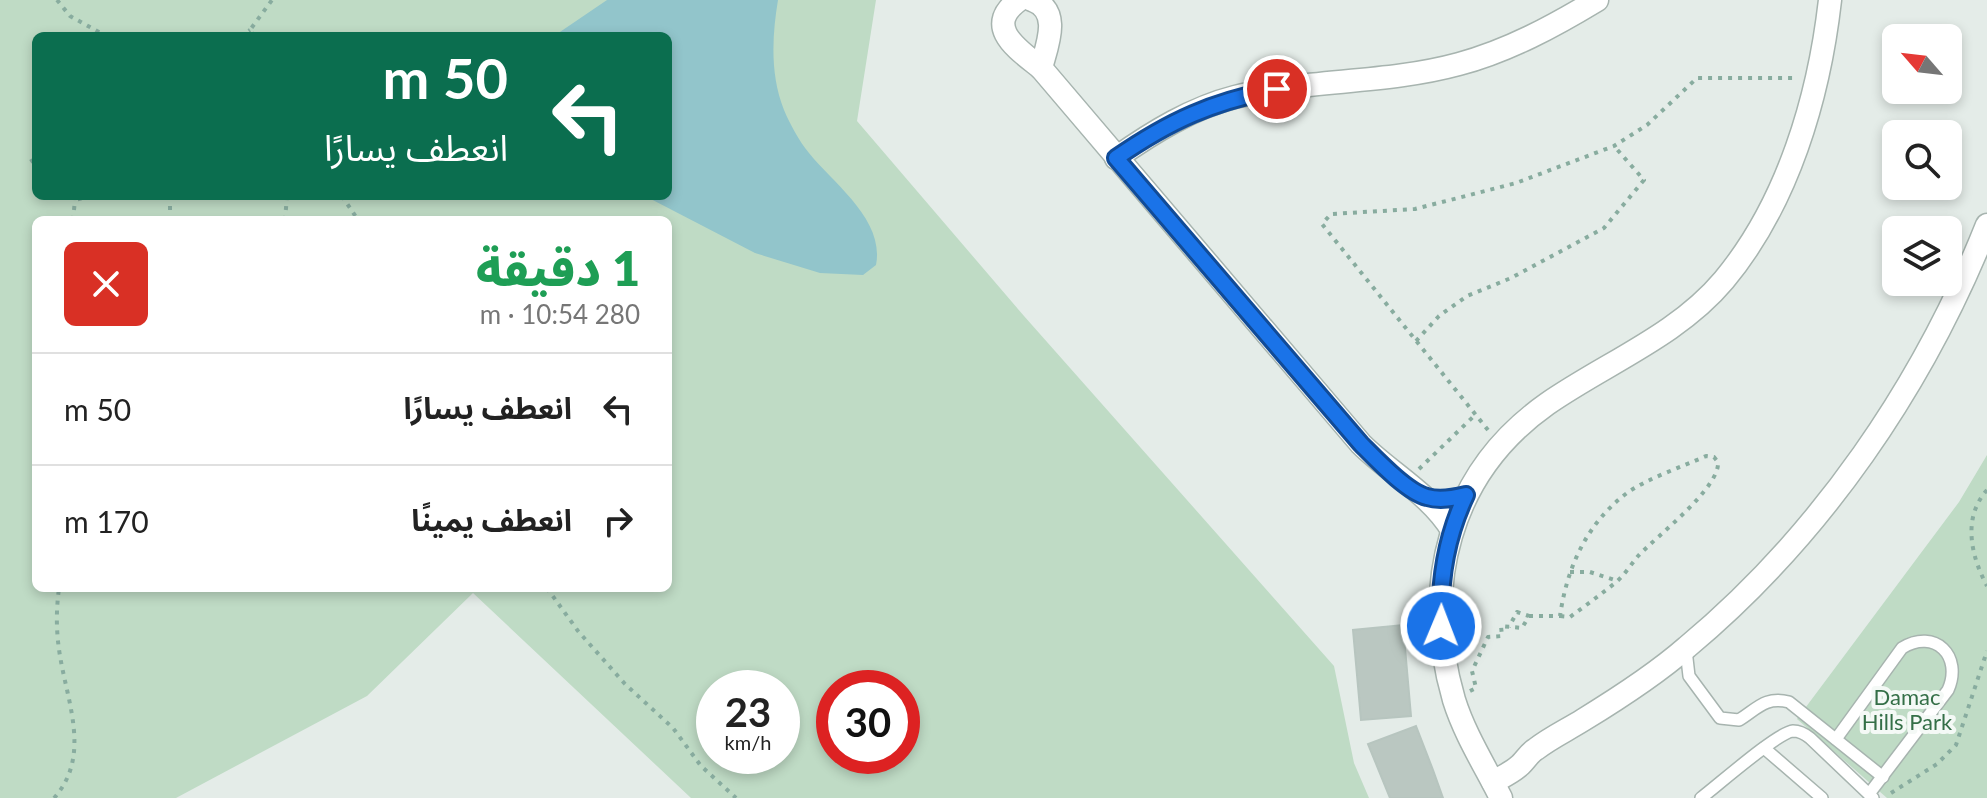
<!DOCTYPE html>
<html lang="ar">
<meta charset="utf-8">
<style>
:root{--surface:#fff;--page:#f2f2f2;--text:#222;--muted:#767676;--line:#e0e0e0}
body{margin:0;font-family:Lato,"Noto Sans Arabic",sans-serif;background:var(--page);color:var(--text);direction:rtl;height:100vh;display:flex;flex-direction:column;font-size:30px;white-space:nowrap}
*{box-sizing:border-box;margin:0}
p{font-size:26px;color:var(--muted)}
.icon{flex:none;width:44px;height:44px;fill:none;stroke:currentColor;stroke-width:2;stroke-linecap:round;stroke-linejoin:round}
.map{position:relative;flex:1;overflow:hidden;direction:ltr}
.sheet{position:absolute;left:32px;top:216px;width:640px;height:376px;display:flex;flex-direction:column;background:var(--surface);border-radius:12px;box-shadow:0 4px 12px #0003;direction:rtl}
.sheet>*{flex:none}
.hud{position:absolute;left:32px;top:32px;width:640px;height:168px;border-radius:12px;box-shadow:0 4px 12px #0003;direction:rtl;background:#0b6e4f;color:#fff;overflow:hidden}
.needle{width:52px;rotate:298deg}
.tools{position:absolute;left:1882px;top:24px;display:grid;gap:16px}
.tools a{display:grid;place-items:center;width:80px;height:80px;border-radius:12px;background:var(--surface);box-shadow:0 4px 12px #0003;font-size:40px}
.speed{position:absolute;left:696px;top:670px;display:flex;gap:16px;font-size:40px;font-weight:700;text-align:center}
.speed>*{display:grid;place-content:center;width:104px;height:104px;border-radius:50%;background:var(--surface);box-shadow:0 4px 12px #0003;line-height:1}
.speed small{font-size:20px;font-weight:400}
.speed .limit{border:12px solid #d22;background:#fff;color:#111}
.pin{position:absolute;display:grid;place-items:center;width:68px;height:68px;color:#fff;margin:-34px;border:4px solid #fff;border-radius:50%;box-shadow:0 2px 8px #0007}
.me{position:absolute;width:88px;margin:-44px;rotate:1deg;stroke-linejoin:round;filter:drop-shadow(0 0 6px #0008)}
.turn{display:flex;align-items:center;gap:28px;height:168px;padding:0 32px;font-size:36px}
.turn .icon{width:104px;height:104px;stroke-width:2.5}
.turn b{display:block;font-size:56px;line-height:68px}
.round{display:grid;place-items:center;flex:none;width:84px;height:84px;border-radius:12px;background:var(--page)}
.summary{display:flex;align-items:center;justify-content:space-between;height:136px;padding:0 32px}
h1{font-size:48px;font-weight:800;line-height:60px;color:#1e9e55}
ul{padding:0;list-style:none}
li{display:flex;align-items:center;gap:24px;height:112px;padding:0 32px;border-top:2px solid var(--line)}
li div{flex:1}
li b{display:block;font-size:30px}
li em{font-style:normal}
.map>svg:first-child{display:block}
.green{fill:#bfdbc5;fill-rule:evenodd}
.water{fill:#92c5cb}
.building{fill:#bac7c1;stroke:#b7c5bf;stroke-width:2}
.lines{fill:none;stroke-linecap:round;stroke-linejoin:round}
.lane-casing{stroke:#a7b4af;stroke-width:14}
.street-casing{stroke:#a7b4af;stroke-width:25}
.path{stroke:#88ac9f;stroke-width:4;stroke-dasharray:4 6;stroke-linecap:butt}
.lane{stroke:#fff;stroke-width:11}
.street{stroke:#fff;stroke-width:22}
.route-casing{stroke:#114b97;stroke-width:20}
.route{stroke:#1a73e8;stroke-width:14}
.labels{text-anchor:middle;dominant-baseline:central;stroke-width:8;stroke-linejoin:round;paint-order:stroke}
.park-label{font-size:22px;fill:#346f47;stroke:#f4f9f6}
</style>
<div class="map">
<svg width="1987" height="798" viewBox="0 0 1987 798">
<rect width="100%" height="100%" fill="#e4ece8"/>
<g class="green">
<path d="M0,0H876L857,121L1024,316L1334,666L1354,763L1369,798H691L473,593L367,696L176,798H0ZM36,36H668V196H36ZM36,220H668V588H36ZM714,688H782V756H714ZM834,688H902V756H834Z"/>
<polygon points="1987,455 1987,798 1887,798 1797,719 1959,502"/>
</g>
<path class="water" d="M607,0H778C772,36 770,75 784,110C790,124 799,141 809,153C834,184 885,220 876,265L863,275L820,273L755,253L645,196H668V36H554Z"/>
<g class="building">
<polygon points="1403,625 1411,716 1361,720 1353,630"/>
<polygon points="1416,726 1433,770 1443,798 1390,798 1368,744"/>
</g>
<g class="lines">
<defs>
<g id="lane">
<path d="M1686,650L1689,676L1720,718L1739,720C1757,709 1765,696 1789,702L1883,777"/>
<path d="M1836,739L1902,648C1935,628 1963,656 1948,690L1869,794"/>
<polyline points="1764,748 1822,798"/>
<path d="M1701,798C1717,786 1778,732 1793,731C1800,731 1805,734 1810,738L1873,798"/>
</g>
<g id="street">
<path d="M1019,0C982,27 1019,50 1041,68C1047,45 1062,11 1032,0"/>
<path d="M1041,68L1361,444C1390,473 1430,494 1452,530"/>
<path d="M1116,158C1153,132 1192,108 1235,97C1308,79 1386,84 1459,64C1508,51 1554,26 1597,0"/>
<path d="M1493,782C1502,777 1511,773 1519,766C1525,761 1529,753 1536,749C1550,738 1567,730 1583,720C1619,698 1655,675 1687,647C1821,535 1923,386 1987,225"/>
<path d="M1501,798C1485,766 1465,735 1454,700C1421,587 1448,474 1547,404C1606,363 1677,336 1724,280C1788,203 1819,97 1830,0"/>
</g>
</defs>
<use href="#lane" class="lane-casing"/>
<use href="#street" class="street-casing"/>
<g class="path">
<polyline points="57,0 70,16 106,36"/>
<polyline points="240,36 250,30"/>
<polyline points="254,36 250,30 272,0"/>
<polyline points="31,159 36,167"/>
<polyline points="69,196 75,200 90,196"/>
<polyline points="170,196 170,220"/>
<polyline points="342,196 358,220"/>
<polyline points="73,220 75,200"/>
<polyline points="285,220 287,196"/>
<polyline points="1416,341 1439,316 1467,296 1511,278 1604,228 1644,180 1614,146"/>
<polyline points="1488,430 1322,224 1331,214 1415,209 1516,183 1614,146 1647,125 1697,78 1796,78"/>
<polyline points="1419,469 1475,415"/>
<path d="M1987,490C1962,518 1971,556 1987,586"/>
<polyline points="1570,572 1590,572 1618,581"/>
<polyline points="547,588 578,631 625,684 673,728 701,766 736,798"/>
<path d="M1529,616H1560C1567,567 1587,523 1627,493C1648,478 1682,467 1706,456L1714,457L1718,462C1720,488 1657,536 1639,555C1631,564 1624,576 1615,583C1600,595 1585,606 1570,617L1560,616"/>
<polyline points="1470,691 1476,688 1472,671 1488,637 1502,636 1501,626 1522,628 1529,616 1517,612 1509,627"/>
<polyline points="1891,793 1937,764 1956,745 1987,651"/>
<path d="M54,798C91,757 68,704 60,656C56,632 56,611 59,588"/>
</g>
<use href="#lane" class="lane"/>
<use href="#street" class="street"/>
</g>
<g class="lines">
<defs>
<path id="route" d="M1277,89C1212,102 1171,120 1116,158L1361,444C1376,459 1407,492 1427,497C1440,501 1454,498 1466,495C1447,535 1439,581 1441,626"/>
</defs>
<use href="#route" class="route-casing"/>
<use href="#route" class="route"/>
</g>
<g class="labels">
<g class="park-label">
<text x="1907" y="696">Damac<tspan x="1907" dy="25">Hills Park</tspan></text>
</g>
</g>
</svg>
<div class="tools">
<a><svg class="needle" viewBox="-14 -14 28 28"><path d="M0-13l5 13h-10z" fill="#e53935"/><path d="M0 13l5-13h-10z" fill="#767676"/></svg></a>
<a><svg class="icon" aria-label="search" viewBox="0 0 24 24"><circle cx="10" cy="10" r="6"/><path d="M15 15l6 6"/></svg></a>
<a><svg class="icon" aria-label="layers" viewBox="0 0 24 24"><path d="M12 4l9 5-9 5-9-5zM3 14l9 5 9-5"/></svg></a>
</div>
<div class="speed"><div>23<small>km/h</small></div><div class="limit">30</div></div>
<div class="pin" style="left:1277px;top:89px;background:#d93025"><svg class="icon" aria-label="arrive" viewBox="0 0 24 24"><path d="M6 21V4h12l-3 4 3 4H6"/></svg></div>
<svg class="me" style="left:1441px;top:626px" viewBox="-20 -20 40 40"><circle r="17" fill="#1a73e8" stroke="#fff" stroke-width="3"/><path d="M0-11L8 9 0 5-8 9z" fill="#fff"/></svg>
<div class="hud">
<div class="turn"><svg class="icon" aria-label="left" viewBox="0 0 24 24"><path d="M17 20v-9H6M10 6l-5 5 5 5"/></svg><div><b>50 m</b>انعطف يسارًا</div></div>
</div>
<section class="sheet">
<div class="summary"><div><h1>1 دقيقة</h1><p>280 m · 10:54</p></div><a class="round" style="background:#d93025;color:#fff"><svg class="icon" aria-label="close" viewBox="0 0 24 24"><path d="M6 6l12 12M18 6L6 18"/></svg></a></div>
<ul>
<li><svg class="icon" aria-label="left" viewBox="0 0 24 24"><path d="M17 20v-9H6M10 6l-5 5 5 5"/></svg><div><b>انعطف يسارًا</b></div><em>50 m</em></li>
<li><svg class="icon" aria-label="right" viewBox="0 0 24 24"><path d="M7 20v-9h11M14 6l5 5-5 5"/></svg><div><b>انعطف يمينًا</b></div><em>170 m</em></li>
</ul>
</section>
</div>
